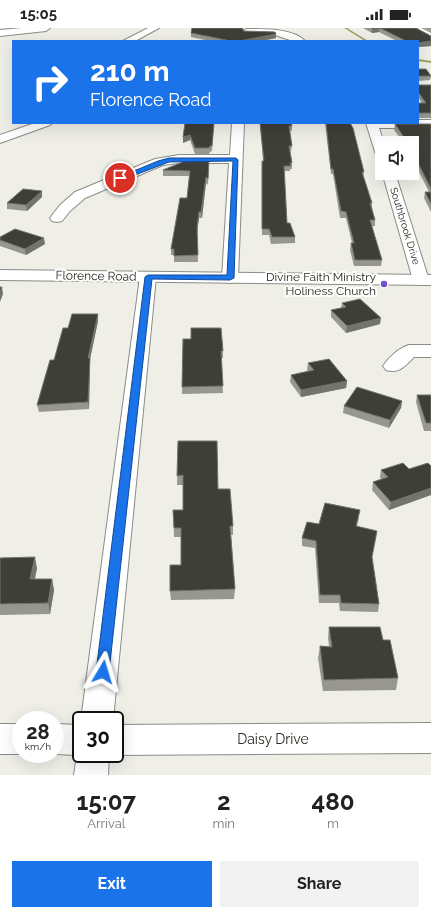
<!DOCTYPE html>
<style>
:root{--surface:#fff;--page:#f2f2f2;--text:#222;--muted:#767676;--accent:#1a73e8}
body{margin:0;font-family:Raleway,sans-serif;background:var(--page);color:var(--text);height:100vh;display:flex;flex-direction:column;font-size:15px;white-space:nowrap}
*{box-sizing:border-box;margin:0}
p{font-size:13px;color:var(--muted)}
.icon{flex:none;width:22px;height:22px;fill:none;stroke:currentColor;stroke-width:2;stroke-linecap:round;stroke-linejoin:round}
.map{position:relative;height:747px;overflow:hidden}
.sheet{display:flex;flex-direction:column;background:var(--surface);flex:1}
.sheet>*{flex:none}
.hud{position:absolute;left:12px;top:12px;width:407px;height:84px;border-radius:0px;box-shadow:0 4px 16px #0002;background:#1a73e8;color:#fff;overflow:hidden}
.controls{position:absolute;left:375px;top:108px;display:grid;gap:8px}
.controls a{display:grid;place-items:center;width:44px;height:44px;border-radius:0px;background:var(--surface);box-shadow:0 4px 16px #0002;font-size:20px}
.speed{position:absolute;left:12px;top:683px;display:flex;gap:8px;font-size:20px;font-weight:700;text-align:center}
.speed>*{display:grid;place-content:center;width:52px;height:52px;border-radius:50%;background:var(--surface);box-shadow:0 4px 16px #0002;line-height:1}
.speed small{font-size:10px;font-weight:400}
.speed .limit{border:2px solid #111;border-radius:6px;background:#fff;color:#111}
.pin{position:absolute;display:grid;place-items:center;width:34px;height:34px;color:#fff;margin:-17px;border:2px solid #fff;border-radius:50%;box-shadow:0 1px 4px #0007}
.me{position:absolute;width:44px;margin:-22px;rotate:7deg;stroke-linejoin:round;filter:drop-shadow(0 0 3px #0008)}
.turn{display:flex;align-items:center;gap:14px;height:84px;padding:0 12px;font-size:18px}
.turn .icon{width:52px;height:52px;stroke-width:2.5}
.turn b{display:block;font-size:28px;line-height:34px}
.eta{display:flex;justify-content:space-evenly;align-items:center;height:68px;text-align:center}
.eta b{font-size:24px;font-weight:700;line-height:28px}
.button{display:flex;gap:8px;margin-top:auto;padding:8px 12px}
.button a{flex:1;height:46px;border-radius:0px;background:var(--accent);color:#fff;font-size:16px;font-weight:700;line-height:46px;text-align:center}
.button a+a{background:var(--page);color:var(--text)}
.status{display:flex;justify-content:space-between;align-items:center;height:28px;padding:0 20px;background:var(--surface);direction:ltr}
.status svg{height:11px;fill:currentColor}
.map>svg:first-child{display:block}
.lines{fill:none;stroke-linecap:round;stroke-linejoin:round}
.stream{fill:#9da163;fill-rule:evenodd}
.minor-casing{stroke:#8b8c85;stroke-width:2}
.tertiary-casing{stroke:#8b8c85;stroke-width:2}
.minor{fill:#fff;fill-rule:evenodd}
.tertiary{fill:#fff;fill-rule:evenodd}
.wall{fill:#979790}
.shaded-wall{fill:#74746e}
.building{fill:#3f3f39;stroke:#74746e}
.route{fill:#1a73e8;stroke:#114b97}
.poi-dot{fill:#7251cb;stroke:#fffffe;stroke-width:1.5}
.labels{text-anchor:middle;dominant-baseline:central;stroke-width:4;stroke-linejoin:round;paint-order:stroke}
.far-street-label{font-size:10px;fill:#262623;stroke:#fffffe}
.street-label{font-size:12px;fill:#262623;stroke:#fffffe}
.poi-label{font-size:12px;fill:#262623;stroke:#fffffe;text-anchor:end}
.near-street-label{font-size:14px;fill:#262623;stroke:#fffffe}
</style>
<div class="status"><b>15:05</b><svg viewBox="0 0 49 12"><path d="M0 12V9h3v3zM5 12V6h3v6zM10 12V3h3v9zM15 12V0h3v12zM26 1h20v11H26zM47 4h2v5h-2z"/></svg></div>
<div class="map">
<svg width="431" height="747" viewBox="0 0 431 747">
<rect width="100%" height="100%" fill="#efefe8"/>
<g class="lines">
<g class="stream">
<polygon points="344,0 347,0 368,13 365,13"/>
<polygon points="418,31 431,33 431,35 418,33"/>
</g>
<defs>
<g id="minor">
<polygon points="22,0 50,0 46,3 0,8 0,2"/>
<polygon points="148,0 159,0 135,13 123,13"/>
<polygon points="410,0 421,0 431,5 431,11"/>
<path d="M247,1C263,1 293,0 305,13H293L275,7L244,6L243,4L244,2Z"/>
<polygon points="418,92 431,92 431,100 379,100 384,115 382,115 382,131 377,130 366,95 418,95"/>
<polygon points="35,95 52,95 50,97 0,115 0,107"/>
<polygon points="232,95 244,95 238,250 236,254 230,255 224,254 222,250 229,135 179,135 163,137 85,170 70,183 62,193 57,194 52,193 50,190 60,177 75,164 155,131 179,127 230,127"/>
<polygon points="382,144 395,145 429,252 427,256 421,257 415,256 413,252"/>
<polygon points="148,244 154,245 156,249 113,692 81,692 140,249 142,245"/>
<path d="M409,317H431V329H414C405,338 399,346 386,342L383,338C389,329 399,320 409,317Z"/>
<polygon points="431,695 431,725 115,727 113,726 115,726 115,697"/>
<rect x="0" y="696" width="21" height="30"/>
<polygon points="55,696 81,697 81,726 109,726 108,747 74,747 77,727 55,726"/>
</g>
<polygon id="tertiary" points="0,242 431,247 431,257 0,252"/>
</defs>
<use href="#minor" class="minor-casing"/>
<use href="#tertiary" class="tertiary-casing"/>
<use href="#minor" class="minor"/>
<use href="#tertiary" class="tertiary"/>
</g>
<g class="wall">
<polygon points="363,0 416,0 431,18 418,19 418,13 397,13 379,4 372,5"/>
<polygon points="424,0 431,0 431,4"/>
<polygon points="244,3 276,10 261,13 210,13 191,9 191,5"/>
<polygon points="418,41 431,48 430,52 418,53"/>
<polygon points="418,56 419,57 431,57 431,90 418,90 418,75 422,75 418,69"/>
<polygon points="185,95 214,95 212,123 210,124 209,126 195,126 190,112 183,115"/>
<polygon points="260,95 292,98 292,103 290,103 292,118 291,123 290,123 292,135 292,141 290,141 290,143 284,143 287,195 295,209 295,215 271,216 269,207 262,207 262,139 263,133"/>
<polygon points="325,95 350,95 364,144 363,148 372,175 372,179 375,192 375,198 371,198 382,232 381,238 354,238 350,222 351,215 352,215 346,190 340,190 333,146 331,146"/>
<polygon points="395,96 431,96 431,184 424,170 425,164 429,164 415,136 416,133 412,127 412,115 404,115 394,102"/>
<polygon points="209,131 208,157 206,155 202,190 199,190 197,204 198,234 174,234 174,227 171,227 171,221 187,170 189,148 163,148 163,142"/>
<polygon points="42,163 42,169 27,183 7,181 7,175"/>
<polygon points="0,209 45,216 26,227 0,218"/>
<polygon points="342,275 380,296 346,305 331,289 331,282 341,280"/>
<polygon points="98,293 90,331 90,337 89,381 39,384 37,377 68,300"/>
<polygon points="183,311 223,323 223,330 221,330 223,365 182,366"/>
<polygon points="308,335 347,353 346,360 301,369 290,354 291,347 308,343 307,342"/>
<polygon points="417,367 431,367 431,403 424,403 416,374"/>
<polygon points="402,373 401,380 389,400 343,385 344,378"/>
<polygon points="178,413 218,461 233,498 233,507 231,507 235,561 234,571 171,572 170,563 181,537 181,509 174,509 173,482 183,482 183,457 177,457"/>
<polygon points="431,438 431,467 389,482 372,462 373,454 381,451 380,449 381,442 409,441"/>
<polygon points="359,490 357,498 372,530 379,576 378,584 340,583 339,575 319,575 315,520 302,518 302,510 319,496"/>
<polygon points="0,530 37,540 35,551 52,551 54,562 50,586 0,587"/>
<polygon points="329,599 383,612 398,650 396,662 323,663 318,630 320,618 329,618 328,610"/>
</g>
<g class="shaded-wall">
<polygon points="380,0 379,4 372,5 372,1"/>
<polygon points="276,6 276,10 261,13 239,13"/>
<polygon points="431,13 431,18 418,19 418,15"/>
<polygon points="190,107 190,112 183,115 183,109"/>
<polygon points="206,149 206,155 202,190 201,184"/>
<polygon points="42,163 42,169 27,183 26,177"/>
<polygon points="199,184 199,190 197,205 197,199"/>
<polygon points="44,210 45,216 26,227 25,221"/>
<polygon points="2,259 3,266 0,274 0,265"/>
<polygon points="98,286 98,293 90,331 90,337 89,381 88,374 88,330"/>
<polygon points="381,290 380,296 346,305 347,298"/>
<polygon points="347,353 346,360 301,369 301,362"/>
<polygon points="402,373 401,380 389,400 390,392"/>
<polygon points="431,460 431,467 389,482 391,474"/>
<polygon points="35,529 37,540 32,562 30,551"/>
<polygon points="52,551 54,562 50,586 48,575"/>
</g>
<g class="building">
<polygon points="192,0 242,0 244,3 275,4 276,6 239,13 231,13 191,5"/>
<polygon points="371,0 416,0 431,8 431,13 418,15 418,13 406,13 380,0 372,1"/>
<polygon points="418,41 426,41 431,48 418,48"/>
<polygon points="418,56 419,57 431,57 431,85 419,85 418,87 418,75 426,75 418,64"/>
<polygon points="185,95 214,95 212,118 210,118 209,120 195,120 190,107 183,109"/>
<polygon points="260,95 291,95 292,98 289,98 292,118 289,118 292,135 290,135 291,138 284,138 287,195 290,195 295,209 272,209 269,201 262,201 262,133 264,133"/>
<polygon points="326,95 350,95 353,100 364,144 362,144 372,175 370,175 375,192 370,192 382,232 355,232 351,215 354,215 346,184 341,183 333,141 331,141"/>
<polygon points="395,96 431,96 431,161 416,131 419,131 412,121 412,115 408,115"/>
<polygon points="190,131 209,131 208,151 206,149 201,184 199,184 197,199 198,227 174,228 174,221 171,221 180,170 187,170 190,143 163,142"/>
<polygon points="23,161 42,163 26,177 7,175"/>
<polygon points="425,164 431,164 431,176"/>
<polygon points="15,201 44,210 25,221 0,212 0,209"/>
<polygon points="0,259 2,259 0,265"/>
<polygon points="360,271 381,290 347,298 331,282 346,279 342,275"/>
<polygon points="72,286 98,286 88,330 90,330 88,374 37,377 50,332 54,332 63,300 68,300"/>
<polygon points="191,300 221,300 223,323 221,323 223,358 182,359 183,311 191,311"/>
<polygon points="329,331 347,353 301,362 291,347 314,342 308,335"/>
<polygon points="357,359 402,373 390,392 344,378"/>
<polygon points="417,367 431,367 431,395 426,395"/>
<polygon points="178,413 217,413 218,461 230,461 233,498 230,498 235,561 170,563 170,537 181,537 181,500 174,500 173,482 183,482 183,447 177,448"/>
<polygon points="403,435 409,441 428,435 431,438 431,460 391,474 373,454 388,449 381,442"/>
<polygon points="325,475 360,482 356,498 377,503 372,529 379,576 341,575 340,567 320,567 316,513 302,510 307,494 319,496"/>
<polygon points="35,529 30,551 52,551 48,575 0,576 0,530"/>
<polygon points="329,599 380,599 383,612 390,612 398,650 324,652 320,618 332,619"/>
</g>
<polygon class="route" points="169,130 236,130 238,132 234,250 230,252 152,251 109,644 107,648 103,650 98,648 96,644 145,249 148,247 227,247 233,133 169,134 122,152 117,150 158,133"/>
<circle class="poi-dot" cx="384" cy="256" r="4"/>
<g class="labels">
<g class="far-street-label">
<text transform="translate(405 198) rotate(73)">Southbrook Drive</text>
</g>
<g class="street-label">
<text transform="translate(96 248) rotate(1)">Florence Road</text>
</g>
<g class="poi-label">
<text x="376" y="249">Divine Faith Ministry<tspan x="376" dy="14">Holiness Church</tspan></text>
</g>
<g class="near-street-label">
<text x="273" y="711">Daisy Drive</text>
</g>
</g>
</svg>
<div class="controls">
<a><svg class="icon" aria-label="sound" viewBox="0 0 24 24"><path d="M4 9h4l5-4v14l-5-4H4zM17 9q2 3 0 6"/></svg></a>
</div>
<div class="speed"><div>28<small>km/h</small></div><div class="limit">30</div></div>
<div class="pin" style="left:120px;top:150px;background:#d93025"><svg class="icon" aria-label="arrive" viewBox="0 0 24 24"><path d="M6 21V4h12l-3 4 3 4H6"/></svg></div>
<svg class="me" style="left:103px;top:644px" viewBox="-20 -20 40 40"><path d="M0-17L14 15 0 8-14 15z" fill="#1a73e8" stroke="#fff" stroke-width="4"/></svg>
<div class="hud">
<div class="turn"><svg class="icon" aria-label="right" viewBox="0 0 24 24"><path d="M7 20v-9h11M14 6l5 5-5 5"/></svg><div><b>210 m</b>Florence Road</div></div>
</div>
</div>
<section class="sheet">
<div class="eta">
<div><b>15:07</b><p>Arrival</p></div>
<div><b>2</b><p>min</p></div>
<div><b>480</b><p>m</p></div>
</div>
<div class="button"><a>Exit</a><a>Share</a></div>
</section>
